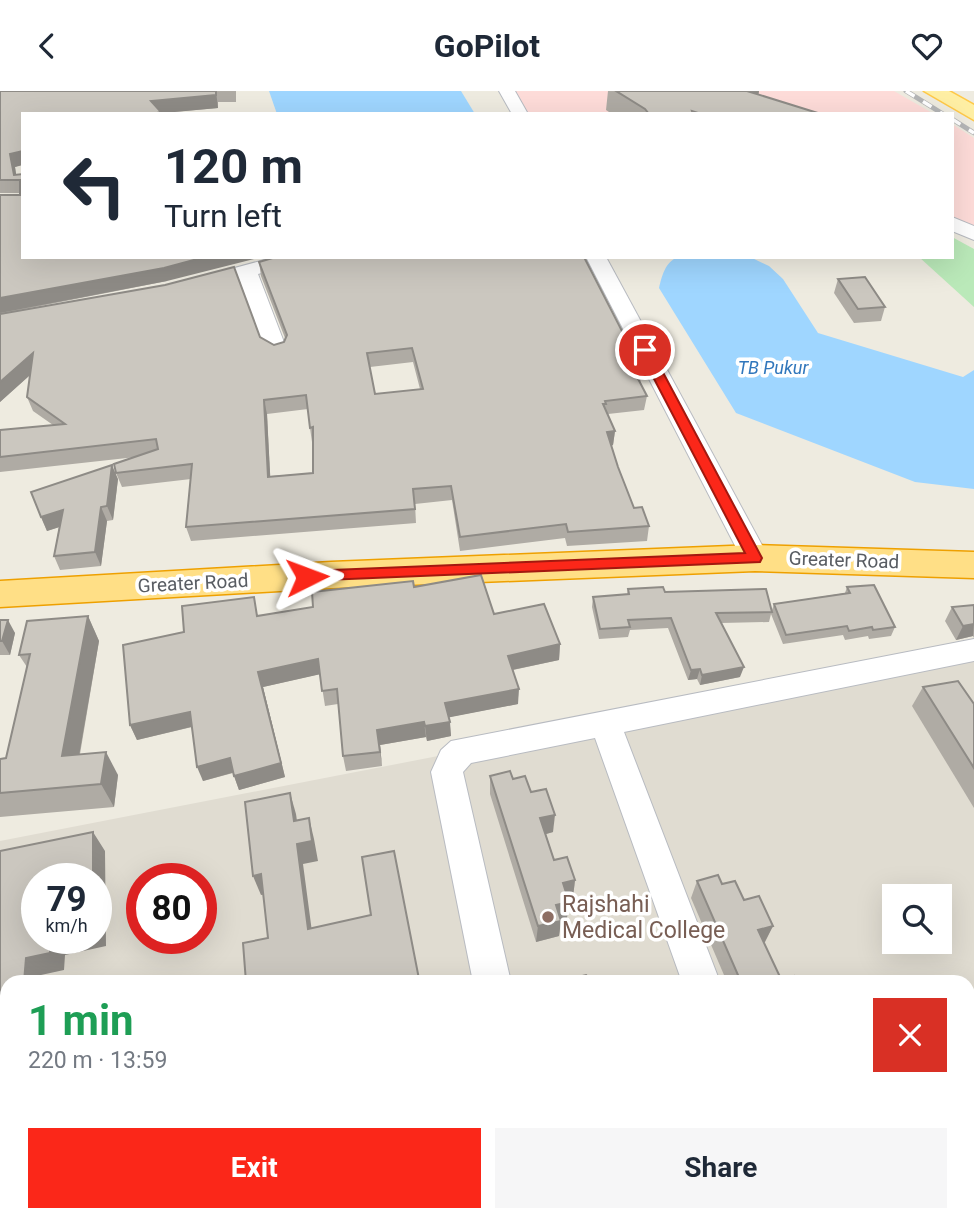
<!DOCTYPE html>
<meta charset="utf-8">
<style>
:root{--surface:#fff;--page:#f6f6f7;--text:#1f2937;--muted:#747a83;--accent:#fb2719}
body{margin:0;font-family:Roboto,sans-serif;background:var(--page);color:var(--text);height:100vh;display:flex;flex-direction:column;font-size:26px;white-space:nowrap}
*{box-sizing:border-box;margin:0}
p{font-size:23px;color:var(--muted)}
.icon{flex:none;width:38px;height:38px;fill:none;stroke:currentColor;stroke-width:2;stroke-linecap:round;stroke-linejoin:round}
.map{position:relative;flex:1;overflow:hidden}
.side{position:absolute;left:0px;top:884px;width:975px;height:247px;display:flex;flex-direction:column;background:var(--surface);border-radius:21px 21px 0 0;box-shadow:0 7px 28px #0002}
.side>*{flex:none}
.top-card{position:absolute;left:21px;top:21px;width:933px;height:147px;border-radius:0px;box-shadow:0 7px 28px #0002;background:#fff;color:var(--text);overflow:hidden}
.fabs{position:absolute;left:882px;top:793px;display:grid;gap:14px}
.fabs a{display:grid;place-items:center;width:70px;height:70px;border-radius:0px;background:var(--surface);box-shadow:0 7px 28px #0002;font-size:35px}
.speed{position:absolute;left:21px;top:772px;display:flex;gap:14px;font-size:35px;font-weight:700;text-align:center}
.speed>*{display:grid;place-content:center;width:91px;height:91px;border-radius:50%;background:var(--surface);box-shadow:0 7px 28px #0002;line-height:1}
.speed small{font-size:18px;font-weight:400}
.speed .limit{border:10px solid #d22;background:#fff;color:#111}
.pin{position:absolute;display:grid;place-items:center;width:60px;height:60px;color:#fff;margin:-30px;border:4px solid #fff;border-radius:50%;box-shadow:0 2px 7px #0007}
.me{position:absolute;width:77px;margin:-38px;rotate:87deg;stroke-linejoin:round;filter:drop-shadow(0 0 5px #0008)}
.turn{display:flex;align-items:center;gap:24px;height:147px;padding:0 28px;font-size:32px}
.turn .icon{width:91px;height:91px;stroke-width:2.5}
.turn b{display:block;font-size:49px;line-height:60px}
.round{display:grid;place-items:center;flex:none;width:74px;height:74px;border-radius:0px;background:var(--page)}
.headline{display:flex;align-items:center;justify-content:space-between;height:119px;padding:0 28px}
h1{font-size:42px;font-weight:700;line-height:52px;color:#1e9e55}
.cta{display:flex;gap:14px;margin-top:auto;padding:14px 28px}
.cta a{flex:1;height:80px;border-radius:0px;background:var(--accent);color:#fff;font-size:28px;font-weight:700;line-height:80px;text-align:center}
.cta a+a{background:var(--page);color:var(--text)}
header{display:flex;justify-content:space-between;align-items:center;height:91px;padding:0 28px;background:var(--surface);font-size:32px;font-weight:700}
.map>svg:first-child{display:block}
.education{fill:#e0dcd1;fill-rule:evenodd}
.medical{fill:#fedcd9}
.green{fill:#bae9b9}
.water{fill:#9fd6ff}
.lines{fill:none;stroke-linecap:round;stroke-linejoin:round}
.street-casing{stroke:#b8bbc1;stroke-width:2}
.primary-casing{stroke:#ffc948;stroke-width:3}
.highway-casing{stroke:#eea000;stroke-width:3}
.street{fill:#fff;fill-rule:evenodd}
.primary{fill:#ffefa4;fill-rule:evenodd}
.highway{fill:#ffdf86;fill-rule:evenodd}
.rail-casing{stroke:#b4b5b6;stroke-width:5}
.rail{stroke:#fff;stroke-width:3.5;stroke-dasharray:10;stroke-linecap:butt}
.wall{fill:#afaba4;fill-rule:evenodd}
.shaded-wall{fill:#8e8b86}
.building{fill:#cbc7bf;stroke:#8e8b86;stroke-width:2;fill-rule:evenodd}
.route{fill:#fb2719;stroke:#a31910;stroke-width:2}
.education-dot{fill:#8d6e63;stroke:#fff;stroke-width:2.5}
.labels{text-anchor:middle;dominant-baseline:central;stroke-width:7;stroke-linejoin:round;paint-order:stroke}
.far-water-label{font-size:18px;font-style:italic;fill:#3177bc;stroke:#fff}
.street-label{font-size:19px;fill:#595d63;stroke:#fff}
.near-education-label{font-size:23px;fill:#785e54;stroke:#fff;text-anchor:start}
</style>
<header><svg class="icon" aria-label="back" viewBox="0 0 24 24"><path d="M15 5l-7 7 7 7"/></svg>GoPilot<svg class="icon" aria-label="heart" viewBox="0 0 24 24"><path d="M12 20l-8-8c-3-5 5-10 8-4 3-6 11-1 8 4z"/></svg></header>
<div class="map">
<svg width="974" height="1129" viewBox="0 0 974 1129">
<rect width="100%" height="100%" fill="#eeebe0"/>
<path class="education" d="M974,561V1129H0V750ZM37,788H96V847H37ZM142,788H201V847H142ZM894,805H940V850H894ZM7,891H968V1124H7Z"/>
<g class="medical">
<polygon points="510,0 894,0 934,23 523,23"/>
<polygon points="952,33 974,47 974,137 952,128"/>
</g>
<polygon class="green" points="952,146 974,158 974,216 919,166 952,166"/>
<g class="water">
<polygon points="269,0 461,0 475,23 277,23"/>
<path d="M678,166H750L769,175L783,188L818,242L963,286L974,279V398L915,391L736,322L659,197C662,185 665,171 678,166Z"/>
<polygon points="974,997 974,1129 922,1129 920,1124 968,1124 968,999"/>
</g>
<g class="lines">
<defs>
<g id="street">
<polygon points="499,0 515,0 528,23 512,23"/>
<polygon points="952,126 974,135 974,149 952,140"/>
<polygon points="275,166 309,166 306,170 258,183 287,259 276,266 265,259 239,188 197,199 187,193 190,189"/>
<polygon points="586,166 606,166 769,467 765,474 755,477 745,474"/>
<polygon points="974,548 974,570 624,641 720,891 682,891 595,647 471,672 463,681 511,891 473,891 431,681 441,659 451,650"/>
<polygon points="530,1124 573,1124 575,1129 531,1129"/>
<polygon points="666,1124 725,1124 723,1129 663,1129"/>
</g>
<polygon id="primary" points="924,0 949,0 974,14 974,29"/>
<polygon id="highway" points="755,454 974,461 974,487 755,480 331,497 0,516 0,490 331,471"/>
</defs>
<use href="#street" class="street-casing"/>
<use href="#primary" class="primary-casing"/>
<use href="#highway" class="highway-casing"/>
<use href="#street" class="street"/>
<use href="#primary" class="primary"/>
<use href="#highway" class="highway"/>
<defs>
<g id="rail">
<polyline points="906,0 943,23"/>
<polyline points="952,28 974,42"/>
</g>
</defs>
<use href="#rail" class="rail-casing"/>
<use href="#rail" class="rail"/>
</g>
<g class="wall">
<polygon points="0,0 236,0 236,11 218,11 218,17 161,22 15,76 16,84 167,190 0,223 20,102 0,102"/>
<polygon points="608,0 759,0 758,4 821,23 612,23 606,19"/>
<path d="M259,171L642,279L640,292L647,305L644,319L608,323L615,340L613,354L611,355L618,376L634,417L649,435L647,450L567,455L565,447L460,460L452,409L415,413L416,432L191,450L186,436L191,388L122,396L116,382L136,366L0,381V339L53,334L33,320L27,306L30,284L0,311V223L260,246L274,254L284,251L285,247L261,185ZM413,271L420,298L375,303L370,276ZM308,318L310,337L312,351H313V382L270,385L267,323Z"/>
<polygon points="838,188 885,216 881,230 854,232 834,202"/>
<polygon points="118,388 113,429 107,430 101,475 60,479 54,465 59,436 47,440 41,426"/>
<polygon points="414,496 494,523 560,553 559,569 513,579 518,613 449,626 451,645 427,650 426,646 380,654 382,675 346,680 343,665 338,613 325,615 320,583 263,596 285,686 239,699 233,682 203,690 192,636 137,649 130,634 184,541 259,525 313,516"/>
<polygon points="847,496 895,536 891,545 869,548 868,545 845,549 843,544 783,553 771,523 769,531 721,532 740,586 700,594 697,588 688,589 668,537 630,539 628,546 599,548 592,516 593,506 627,504 628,498 665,501 772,519 774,513 845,502"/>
<polygon points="974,514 974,547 973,545 956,549 945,530 952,516"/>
<polygon points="88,525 99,550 80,663 118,684 114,716 0,726 0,668 6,667 27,576 19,564"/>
<polygon points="0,529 15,542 10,564 0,564"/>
<polygon points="923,596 974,613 974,717 912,615"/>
<polygon points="490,685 513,688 531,701 553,741 546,743 554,769 575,789 573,806 568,807 567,827 561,829 559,845 536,851 490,703"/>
<polygon points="697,790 744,809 773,835 764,851 781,888 797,891 727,891 691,807"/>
<polygon points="818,1124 881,1124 884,1129 820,1129"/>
</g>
<g class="shaded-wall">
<polygon points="216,0 218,17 153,23 151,10"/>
<polygon points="737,0 759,0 758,5"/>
<polygon points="23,60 23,74 15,76 17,89 14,84 10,63"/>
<polygon points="205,166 262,166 167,190 0,222 0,207"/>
<polygon points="33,262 39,276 0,311 0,291"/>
<polygon points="264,309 267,323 271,400 268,386"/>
<polygon points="615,340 613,354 605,356 607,341"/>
<polygon points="112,374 118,388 113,429 107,415"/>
<polygon points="101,416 107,430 101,475 95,461"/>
<polygon points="63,419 69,433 47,440 41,426"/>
<polygon points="88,525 99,550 75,688 62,665"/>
<polygon points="8,529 15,542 10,564 2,550"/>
<polygon points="974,533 973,545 956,549 963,535"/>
<polygon points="560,553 559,569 507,580 508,565"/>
<polygon points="318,568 321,583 263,596 285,686 239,699 234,685 258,581"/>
<polygon points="744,576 740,586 700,594 702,584"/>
<polygon points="700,578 697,588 688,589 691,579"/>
<polygon points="519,598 518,613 446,627 445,612"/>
<polygon points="190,621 195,635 137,649 130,634"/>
<polygon points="424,631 426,646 380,654 382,675 377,639"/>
<polygon points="450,631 451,645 427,650 425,635"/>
<polygon points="106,661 118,684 114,716 101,693"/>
<polygon points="230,667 235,681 203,690 197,676"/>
<polygon points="290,702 296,723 300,751 294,730"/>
<polygon points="555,724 553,741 539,745 540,727"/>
<polygon points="309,727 314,748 318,770 303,773 314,856 308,838 297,753"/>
<polygon points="93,741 105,760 106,855 65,864 64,879 41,884 41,891 24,891 26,867 50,847 96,847 96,788 93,788"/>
<polygon points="261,783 268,803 261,804 253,785"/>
<polygon points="575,789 573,806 560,809 563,792"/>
<polygon points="569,811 567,827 554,830 556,814"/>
<polygon points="561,830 559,845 536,851 538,835"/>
<polygon points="773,835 765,851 750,855 758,839"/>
<polygon points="419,888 419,891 405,891"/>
<rect x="14" y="1124" width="19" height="5"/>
</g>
<g class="building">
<polygon points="0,0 216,0 216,4 151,10 161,21 153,23 23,23 23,60 10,63 14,84 23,83 23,166 205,166 164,177 0,207 0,104 20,104 20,89 0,89"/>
<polygon points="616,0 747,0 821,23 701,23 692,20 693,23 649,23 645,18"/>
<path d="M276,166H584L642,279L634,280L647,305L605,310L606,313H603L615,340L607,341L618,376L634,417L642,416L649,435L568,441L566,433L460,446L451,395L413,398L415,418L186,436L192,373L116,382L114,373L158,358L156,348L0,366V339L65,333L27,306L33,262L0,291V223L165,194L234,176L260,246L274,254L284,251L287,244L259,171ZM412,257L423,298L375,303L367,262ZM306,304L310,337L313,336V382L268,386L264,309Z"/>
<polygon points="865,186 885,216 858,218 838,188"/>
<polygon points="112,374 107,415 101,416 95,461 54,465 63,419 41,426 31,401"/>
<polygon points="481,484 494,523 544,513 560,553 508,565 519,598 445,612 450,631 425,635 424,631 377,639 380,661 343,665 337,598 322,600 318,568 258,581 281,672 234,685 230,667 197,676 190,621 130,634 123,554 184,541 182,515 254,506 257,525 313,516 312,501 413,490 414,496"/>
<polygon points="874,494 895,536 873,539 872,536 849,540 847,535 786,544 774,513 850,502 847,496"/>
<polygon points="663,496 665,501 766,498 772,521 716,522 744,576 702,584 700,578 691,579 671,527 628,529 630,536 600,538 593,506 629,503 628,498"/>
<polygon points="974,514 974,533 963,535 952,516"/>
<polygon points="88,525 62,665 106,661 101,693 0,702 0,668 6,667 30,563 19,564 27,530"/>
<polygon points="0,529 8,529 2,550 0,550"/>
<polygon points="958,590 974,613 974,677 923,596"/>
<polygon points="510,680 513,688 525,685 531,701 546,698 555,724 540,727 554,769 567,766 575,789 563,792 569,811 556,814 561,830 538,835 490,685"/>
<polygon points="290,702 294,730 309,727 312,750 297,753 308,838 371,824 362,766 394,760 419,888 405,891 246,891 243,852 268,847 261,783 253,785 245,711"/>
<polygon points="93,741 93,788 37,788 37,847 50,847 50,862 26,867 24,891 7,891 7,1124 14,1124 14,1129 0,1129 0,760"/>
<polygon points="718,784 722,793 735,790 744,809 759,805 773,835 758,839 781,888 794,885 797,891 741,891 697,790"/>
<polygon points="586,884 593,891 557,891"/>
<polygon points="833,1124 881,1124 884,1129 836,1129"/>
</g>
<polygon class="route" points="645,255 651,259 762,467 760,471 302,490 302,482 307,480 745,462 639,259"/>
<circle class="education-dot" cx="548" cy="826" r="7"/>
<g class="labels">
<g class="far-water-label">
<text x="773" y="276">TB Pukur</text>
</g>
<g class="street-label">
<text transform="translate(844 469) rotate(2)">Greater Road</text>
<text transform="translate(193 492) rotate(-3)">Greater Road</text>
</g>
<g class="near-education-label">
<text x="562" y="813">Rajshahi<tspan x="562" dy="26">Medical College</tspan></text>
</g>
</g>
</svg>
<div class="fabs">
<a><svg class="icon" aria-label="search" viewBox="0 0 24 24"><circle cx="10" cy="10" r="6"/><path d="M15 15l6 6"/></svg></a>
</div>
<div class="speed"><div>79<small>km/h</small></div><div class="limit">80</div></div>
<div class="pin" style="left:645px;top:259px;background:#d93025"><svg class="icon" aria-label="arrive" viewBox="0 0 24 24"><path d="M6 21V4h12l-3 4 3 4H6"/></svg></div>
<svg class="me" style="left:307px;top:486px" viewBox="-20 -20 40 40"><path d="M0-17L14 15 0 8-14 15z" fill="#fb2719" stroke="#fff" stroke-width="4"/></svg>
<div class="top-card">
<div class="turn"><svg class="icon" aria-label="left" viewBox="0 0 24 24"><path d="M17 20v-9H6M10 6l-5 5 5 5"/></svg><div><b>120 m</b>Turn left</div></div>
</div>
<section class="side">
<div class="headline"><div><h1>1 min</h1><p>220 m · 13:59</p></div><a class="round" style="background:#d93025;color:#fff"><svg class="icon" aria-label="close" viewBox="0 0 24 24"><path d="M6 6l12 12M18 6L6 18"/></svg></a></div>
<div class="cta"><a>Exit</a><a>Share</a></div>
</section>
</div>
